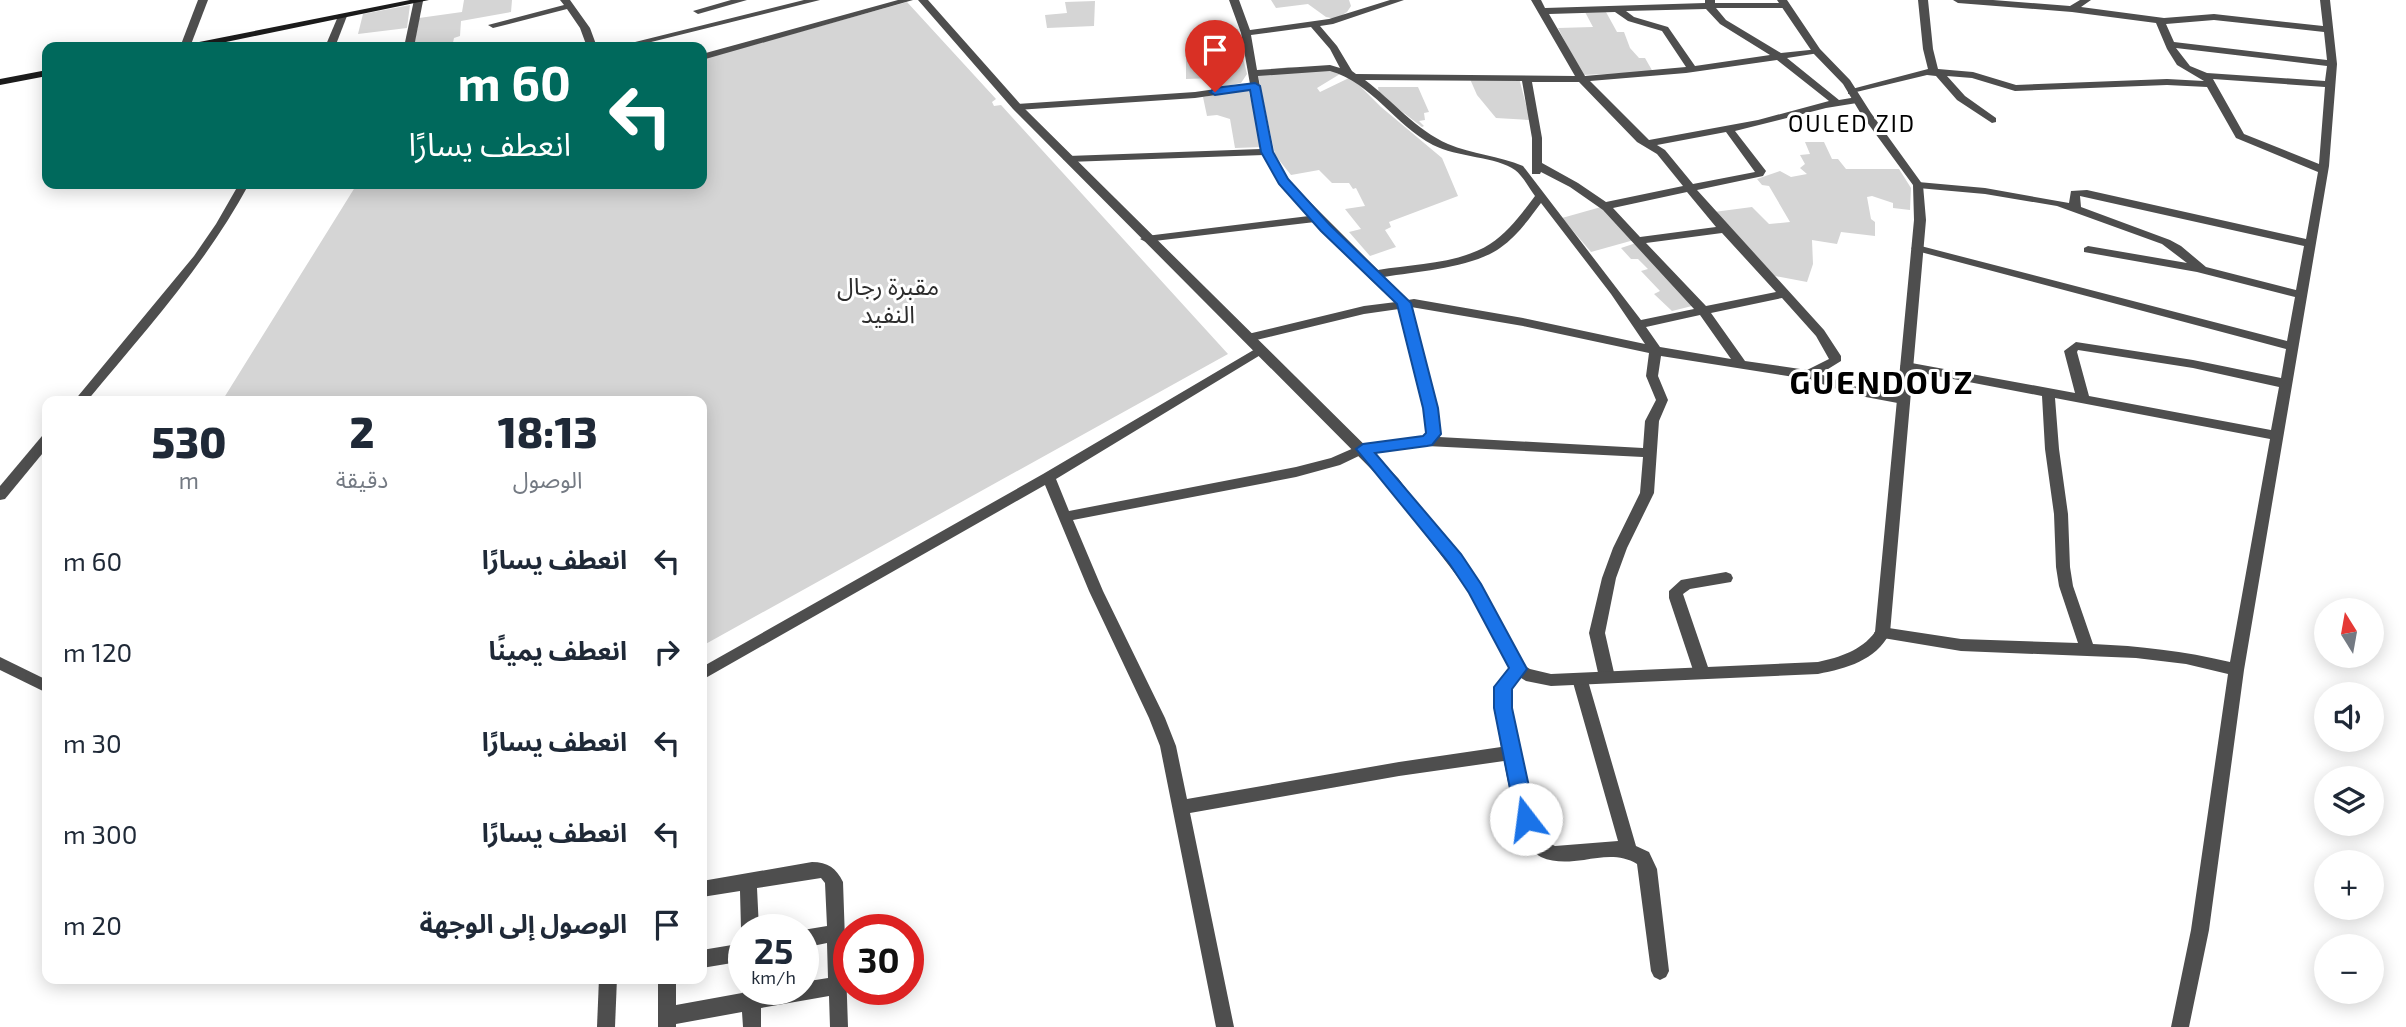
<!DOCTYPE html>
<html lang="ar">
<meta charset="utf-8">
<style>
:root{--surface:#fff;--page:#f2f2f3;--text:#1f2937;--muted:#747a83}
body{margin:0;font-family:"Exo 2","Noto Sans Arabic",sans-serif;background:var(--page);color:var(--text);direction:rtl;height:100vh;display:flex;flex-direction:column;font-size:26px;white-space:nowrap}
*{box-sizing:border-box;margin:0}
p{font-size:23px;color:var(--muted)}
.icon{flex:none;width:38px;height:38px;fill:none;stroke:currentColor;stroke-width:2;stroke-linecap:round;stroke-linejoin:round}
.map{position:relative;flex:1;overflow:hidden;direction:ltr}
.side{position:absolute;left:42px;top:396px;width:665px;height:588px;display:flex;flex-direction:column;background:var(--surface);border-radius:14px;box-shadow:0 4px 18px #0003;direction:rtl}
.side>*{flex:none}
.hud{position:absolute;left:42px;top:42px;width:665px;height:147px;border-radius:14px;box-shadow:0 4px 18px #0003;direction:rtl;background:#00695c;color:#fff;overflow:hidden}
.needle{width:46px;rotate:349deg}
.controls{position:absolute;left:2314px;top:598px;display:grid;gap:14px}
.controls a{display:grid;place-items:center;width:70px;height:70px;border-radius:50%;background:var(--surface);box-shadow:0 4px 18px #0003;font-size:35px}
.speed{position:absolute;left:728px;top:914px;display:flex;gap:14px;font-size:35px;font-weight:700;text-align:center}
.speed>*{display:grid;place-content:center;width:91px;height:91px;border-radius:50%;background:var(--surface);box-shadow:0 4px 18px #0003;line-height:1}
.speed small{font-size:18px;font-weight:400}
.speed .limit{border:10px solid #d22;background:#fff;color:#111}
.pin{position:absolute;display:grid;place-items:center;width:60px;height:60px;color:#fff;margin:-72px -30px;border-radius:50% 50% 50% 0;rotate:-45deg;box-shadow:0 0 7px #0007}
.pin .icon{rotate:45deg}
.me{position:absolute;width:77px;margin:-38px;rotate:345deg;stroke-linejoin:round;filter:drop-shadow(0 0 5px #0008)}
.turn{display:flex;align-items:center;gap:24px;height:147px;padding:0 21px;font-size:32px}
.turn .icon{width:91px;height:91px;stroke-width:2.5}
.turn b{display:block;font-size:49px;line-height:60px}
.eta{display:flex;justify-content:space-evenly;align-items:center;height:119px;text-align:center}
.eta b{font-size:42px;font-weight:800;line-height:49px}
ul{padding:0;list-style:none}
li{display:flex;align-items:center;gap:21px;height:91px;padding:0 21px}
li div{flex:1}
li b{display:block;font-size:26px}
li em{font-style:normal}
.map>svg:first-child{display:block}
.green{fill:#d5d5d5}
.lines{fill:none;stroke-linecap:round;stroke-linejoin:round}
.minor{fill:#4e4e4e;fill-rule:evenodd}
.tertiary{fill:#4e4e4e;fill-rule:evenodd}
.secondary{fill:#1b1b1b;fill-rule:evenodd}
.route{fill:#1a73e8;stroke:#114b97;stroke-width:2}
.labels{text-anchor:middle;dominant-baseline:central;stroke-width:6;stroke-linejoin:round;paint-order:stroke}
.far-quarter-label{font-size:23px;letter-spacing:2px;fill:#000;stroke:#fff}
.park-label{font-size:24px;fill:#2c2c2c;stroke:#fff}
.district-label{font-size:32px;font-weight:bold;letter-spacing:2px;fill:#000;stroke:#fff}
</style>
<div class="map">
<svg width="2406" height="1027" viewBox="0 0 2406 1027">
<rect width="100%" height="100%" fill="#fff"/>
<g class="green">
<polygon points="464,0 512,0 511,12 461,21 460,36 454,38 452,47 414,47 419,18 462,12"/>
<polygon points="1271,0 1349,0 1351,6 1347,12 1336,19 1326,17 1308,4 1276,8"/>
<polygon points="1095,1 1094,26 1047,28 1045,15 1067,13 1065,2"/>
<polygon points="907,2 996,99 992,102 994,106 1001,105 1228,354 702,646 702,401 222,401 357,184 702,184 702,59"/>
<polygon points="410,5 407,28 358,34 363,14"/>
<polygon points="1585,12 1606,12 1617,32 1624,32 1630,48 1639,58 1645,58 1653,72 1582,75 1558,28 1593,27"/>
<polygon points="1238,29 1242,44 1210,45 1207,31"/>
<polygon points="1242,54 1247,74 1241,83 1216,88 1214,78 1186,79 1186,56"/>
<polygon points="1288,67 1337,71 1340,74 1317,88 1320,92 1351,77 1381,107 1442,158 1458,196 1389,222 1391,227 1385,230 1396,247 1370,256 1349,232 1361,229 1345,209 1365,206 1356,188 1353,189 1349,183 1332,183 1319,170 1291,175 1275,155 1258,75 1268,70"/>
<polygon points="1519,78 1530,120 1496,118 1477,95 1470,79"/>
<polygon points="1378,87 1418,87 1429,112 1424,113 1425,120 1419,121 1424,126 1422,127 1379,94"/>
<polygon points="1248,89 1263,147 1235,148 1230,119 1217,115 1207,116 1203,97"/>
<polygon points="1805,142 1824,142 1832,159 1838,159 1846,169 1899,169 1911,188 1910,210 1893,208 1893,203 1872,196 1867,197 1871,219 1875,222 1875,236 1841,232 1837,244 1812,240 1813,264 1807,282 1775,276 1714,212 1752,207 1769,224 1790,222 1769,186 1762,185 1757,179 1780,171 1791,177 1807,174 1800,168 1805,164 1800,155 1810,154"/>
<polygon points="1601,207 1634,240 1591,252 1562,218"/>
<polygon points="1636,243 1692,306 1672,311 1654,294 1660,291 1641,271 1648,269 1638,259 1631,259 1621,248"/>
</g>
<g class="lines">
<g class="minor">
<polygon points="198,0 208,0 190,47 180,47"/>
<polygon points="414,0 423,1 414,47 404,47"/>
<polygon points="560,0 570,0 590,28 597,47 587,47 580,28 567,9 493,28 488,25 564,5"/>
<polygon points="731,0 747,0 698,14 693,11"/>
<polygon points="804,0 820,0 631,47 615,47"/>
<polygon points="898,0 913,0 702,60 702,54"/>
<path d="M1229,0H1239L1250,30L1329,19L1390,0H1404L1333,24L1320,26L1337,46L1352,71L1356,74L1575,76L1531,0H1541L1545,8L1705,3V0H1715V3H1786L1789,4V8H1716L1726,20L1781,53L1819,49V53L1787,58L1839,100L1857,97L1862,100L1857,103L1826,108L1735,131L1766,171L1763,176L1697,190L1824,330L1841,356V361L1820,374L1857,387L1908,397L1909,400L1903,404L1855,395L1807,379L1661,356L1658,376L1668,400L1659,421L1654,493L1627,548L1616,578L1605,633L1615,677L1613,682L1607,683L1601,682L1599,677L1589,633L1602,578L1613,548L1640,493L1643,457L1427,446L1365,453L1340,465L1296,477L1073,520L1103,591L1165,718L1176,746L1187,799L1399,762L1501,747C1497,719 1487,691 1509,668C1514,663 1516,662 1523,665L1526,669C1522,677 1512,683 1511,691C1508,719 1528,813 1543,836C1546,841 1550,844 1555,846L1618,841L1572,679L1574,674L1580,673L1586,674L1636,846L1649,852L1657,869L1669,971L1666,977L1660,980L1654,977L1651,971L1637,864C1620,854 1603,857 1584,860C1569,862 1554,863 1541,857C1519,846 1508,783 1504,761L1399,776L1190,813L1234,1027H1216L1160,746L1149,718L1089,591L1045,485L702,680V667L1043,474L1257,348H1265L1267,351L1056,479L1069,511L1296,467L1331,458L1363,444L1423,437L1427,433L1424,408L1399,309L1364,314L1248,342L1242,338L1248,334L1364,306L1396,302L1369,278L1368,274L1315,222L1146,242L1140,239L1146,236L1309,216L1279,183L1264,155L1068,162L1063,159L1068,156L1261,149L1251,90L1195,98L1017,110L1012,107L1017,104L1195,92L1250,84L1241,33ZM1706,9L1720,24L1770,55L1695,66L1668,27L1634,17L1626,11ZM1615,12L1628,21L1662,31L1686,67L1585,76L1549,14ZM1311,27L1330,49L1340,68L1330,65L1257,70L1251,35ZM1777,60L1829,101L1758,120L1649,140L1590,81L1686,73ZM1330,71C1372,83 1395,125 1433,145C1456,157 1498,157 1515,170C1523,176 1529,188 1535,196C1522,213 1508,233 1490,244C1459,264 1413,264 1378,270L1288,180L1272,152L1258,76ZM1365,80L1522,81L1532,138V174H1540L1541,172L1570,187L1603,210L1694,309L1641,320L1523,166C1499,156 1472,154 1448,144C1416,130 1393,101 1365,80ZM1532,82H1579L1637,142L1657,154L1683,186L1606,202L1578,183L1542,163V138ZM1726,132L1755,172L1693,184L1665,150L1657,145ZM1687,192L1716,227L1640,237L1613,208ZM1541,203L1611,294L1645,344L1523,318L1414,299L1408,300L1384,277C1419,271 1472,268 1500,248C1517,236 1529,219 1541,203ZM1722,233L1776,292L1706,306L1646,243ZM1782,298L1816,336L1829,359L1807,370L1745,361L1711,313ZM1411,307L1523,326L1649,353L1646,376L1656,400L1645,421L1643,448L1439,437L1441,434L1436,408ZM1700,315L1731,359L1660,347L1646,327Z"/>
<path d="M1918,0H1928L1933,49L1938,69L1973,72L2016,85L2167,79L2204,81L2177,65L2167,49L2156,23L2072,12L1958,3L1953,0H1993L2070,6L2080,0H2091L2081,7L2164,18L2214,14L2323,26L2320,0H2330L2337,64L2329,166L2244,670L2209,930L2189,1027H2171L2191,930L2228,674L2186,664L2136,658L1961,651L1877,637L1874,633L1877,629L1882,627L1961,639L2078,643L2059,586L2056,567L2054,514L2045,449L2042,396L1906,370L1900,366L1906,362L2075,393L2064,351L2076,342L2193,360L2281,378L2286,349L1913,250L1911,248L1917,245L2287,341L2295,297L2197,272L2084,252V248L2088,246L2187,263L2162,244L2057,206L1985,194L1918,188L1913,185L1918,182L1985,188L2069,203L2071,191L2087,190L2306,239L2318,172L2236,138L2207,87L2167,85L2015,91L1972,78L1947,76L1965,96L1996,118V122L1992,123L1957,100L1936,76L1927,75L1848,94V90L1928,69L1923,49ZM2214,20L2324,32L2327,60L2174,42L2166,24ZM2176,48L2327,66L2325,81L2207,73L2190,66ZM2213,79L2325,87L2319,164L2244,134ZM2080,196L2304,246L2296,290L2206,267L2181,246L2170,240L2081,207ZM2078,350L2193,368L2279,387L2271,430L2089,396L2077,352ZM2055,398L2270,439L2230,662C2184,651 2140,646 2093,644L2073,586L2070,567L2068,514L2059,449Z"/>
<polygon points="339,14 347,16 335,47 325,47"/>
<path d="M239,184H249C206,264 145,331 87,401H74L194,256L216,224Z"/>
<polygon points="47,434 47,448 5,499 0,500 0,486 42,436"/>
<polygon points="1726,572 1731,574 1733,578 1731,582 1690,589 1683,594 1710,673 1707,678 1702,679 1697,678 1694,673 1669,598 1669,591 1681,580"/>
<polygon points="0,657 47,680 47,693 0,670"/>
<path d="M812,862C828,862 836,868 843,882L848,1027H830L829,996L761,1008V1027H743L742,1012L676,1024V1027H658V978H676V1005L742,993L744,984V989H803V982L828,978L827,943L803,948V930L827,926L825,883L821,878L757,888L759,929H744V935L741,929L740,891L702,897V881Z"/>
<polygon points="744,943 744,961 702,968 702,950"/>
<polygon points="599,978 617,978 615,1027 597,1027"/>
</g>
<path class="tertiary" d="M918,0H928L1021,105L1398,478L1480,585L1523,665L1530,669L1551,674L1818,662C1840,657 1861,651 1875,632L1914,220L1913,185L1861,114L1843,84L1813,53L1777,0H1787L1820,49L1850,80L1871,113L1923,185L1926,220L1890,633C1875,661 1847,668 1818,674L1551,686L1526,681L1513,673L1470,593L1388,486L1013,109Z"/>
<g class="secondary">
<polygon points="410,0 429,0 202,47 184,47 189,44"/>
<polygon points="47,70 47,76 0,85 0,79"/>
</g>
</g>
<polygon class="route" points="1255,83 1260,86 1273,152 1288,179 1330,225 1411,303 1438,408 1441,434 1432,445 1427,446 1375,453 1461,554 1481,584 1527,669 1512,689 1512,708 1536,819 1533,825 1526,827 1519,825 1516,819 1494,708 1494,687 1509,668 1469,593 1449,563 1356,449 1363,444 1423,436 1426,433 1423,408 1397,304 1321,231 1279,184 1261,152 1250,90 1215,95 1210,92 1215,88"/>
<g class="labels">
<g class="far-quarter-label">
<text x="1852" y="123">OULED ZID</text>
</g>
<g class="park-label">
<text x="888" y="285">مقبرة رجال<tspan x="888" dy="28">النفيد</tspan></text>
</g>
<g class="district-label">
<text x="1882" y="381">GUENDOUZ</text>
</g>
</g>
</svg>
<div class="controls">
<a><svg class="needle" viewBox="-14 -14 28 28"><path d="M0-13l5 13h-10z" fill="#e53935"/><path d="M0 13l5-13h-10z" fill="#747a83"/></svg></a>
<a><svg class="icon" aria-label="sound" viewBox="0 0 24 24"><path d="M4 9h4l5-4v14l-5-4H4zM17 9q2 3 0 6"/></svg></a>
<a><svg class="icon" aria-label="layers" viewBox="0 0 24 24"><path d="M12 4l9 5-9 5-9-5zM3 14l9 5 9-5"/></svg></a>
<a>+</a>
<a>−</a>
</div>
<div class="speed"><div>25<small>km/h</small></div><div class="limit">30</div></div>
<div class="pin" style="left:1215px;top:92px;background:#d93025"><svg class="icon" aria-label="arrive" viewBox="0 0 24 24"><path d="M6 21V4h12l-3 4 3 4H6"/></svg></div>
<svg class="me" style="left:1526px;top:819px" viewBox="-20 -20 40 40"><circle r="19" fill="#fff"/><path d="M0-13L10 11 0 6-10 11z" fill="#1a73e8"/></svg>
<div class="hud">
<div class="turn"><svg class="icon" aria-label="left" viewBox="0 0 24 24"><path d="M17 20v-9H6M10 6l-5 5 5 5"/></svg><div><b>60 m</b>انعطف يسارًا</div></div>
</div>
<section class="side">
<div class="eta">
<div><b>18:13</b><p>الوصول</p></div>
<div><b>2</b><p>دقيقة</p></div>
<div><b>530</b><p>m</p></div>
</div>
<ul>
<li><svg class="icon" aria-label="left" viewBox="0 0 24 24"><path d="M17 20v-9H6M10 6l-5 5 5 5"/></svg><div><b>انعطف يسارًا</b></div><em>60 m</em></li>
<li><svg class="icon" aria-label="right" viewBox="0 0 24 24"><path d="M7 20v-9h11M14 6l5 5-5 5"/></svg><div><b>انعطف يمينًا</b></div><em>120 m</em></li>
<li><svg class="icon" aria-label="left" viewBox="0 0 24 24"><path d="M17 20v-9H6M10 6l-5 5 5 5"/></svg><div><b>انعطف يسارًا</b></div><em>30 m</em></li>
<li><svg class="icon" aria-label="left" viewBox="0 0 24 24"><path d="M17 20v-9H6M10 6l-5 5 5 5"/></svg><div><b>انعطف يسارًا</b></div><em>300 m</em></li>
<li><svg class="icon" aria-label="arrive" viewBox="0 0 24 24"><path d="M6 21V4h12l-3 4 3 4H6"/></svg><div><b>الوصول إلى الوجهة</b></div><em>20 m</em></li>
</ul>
</section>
</div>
